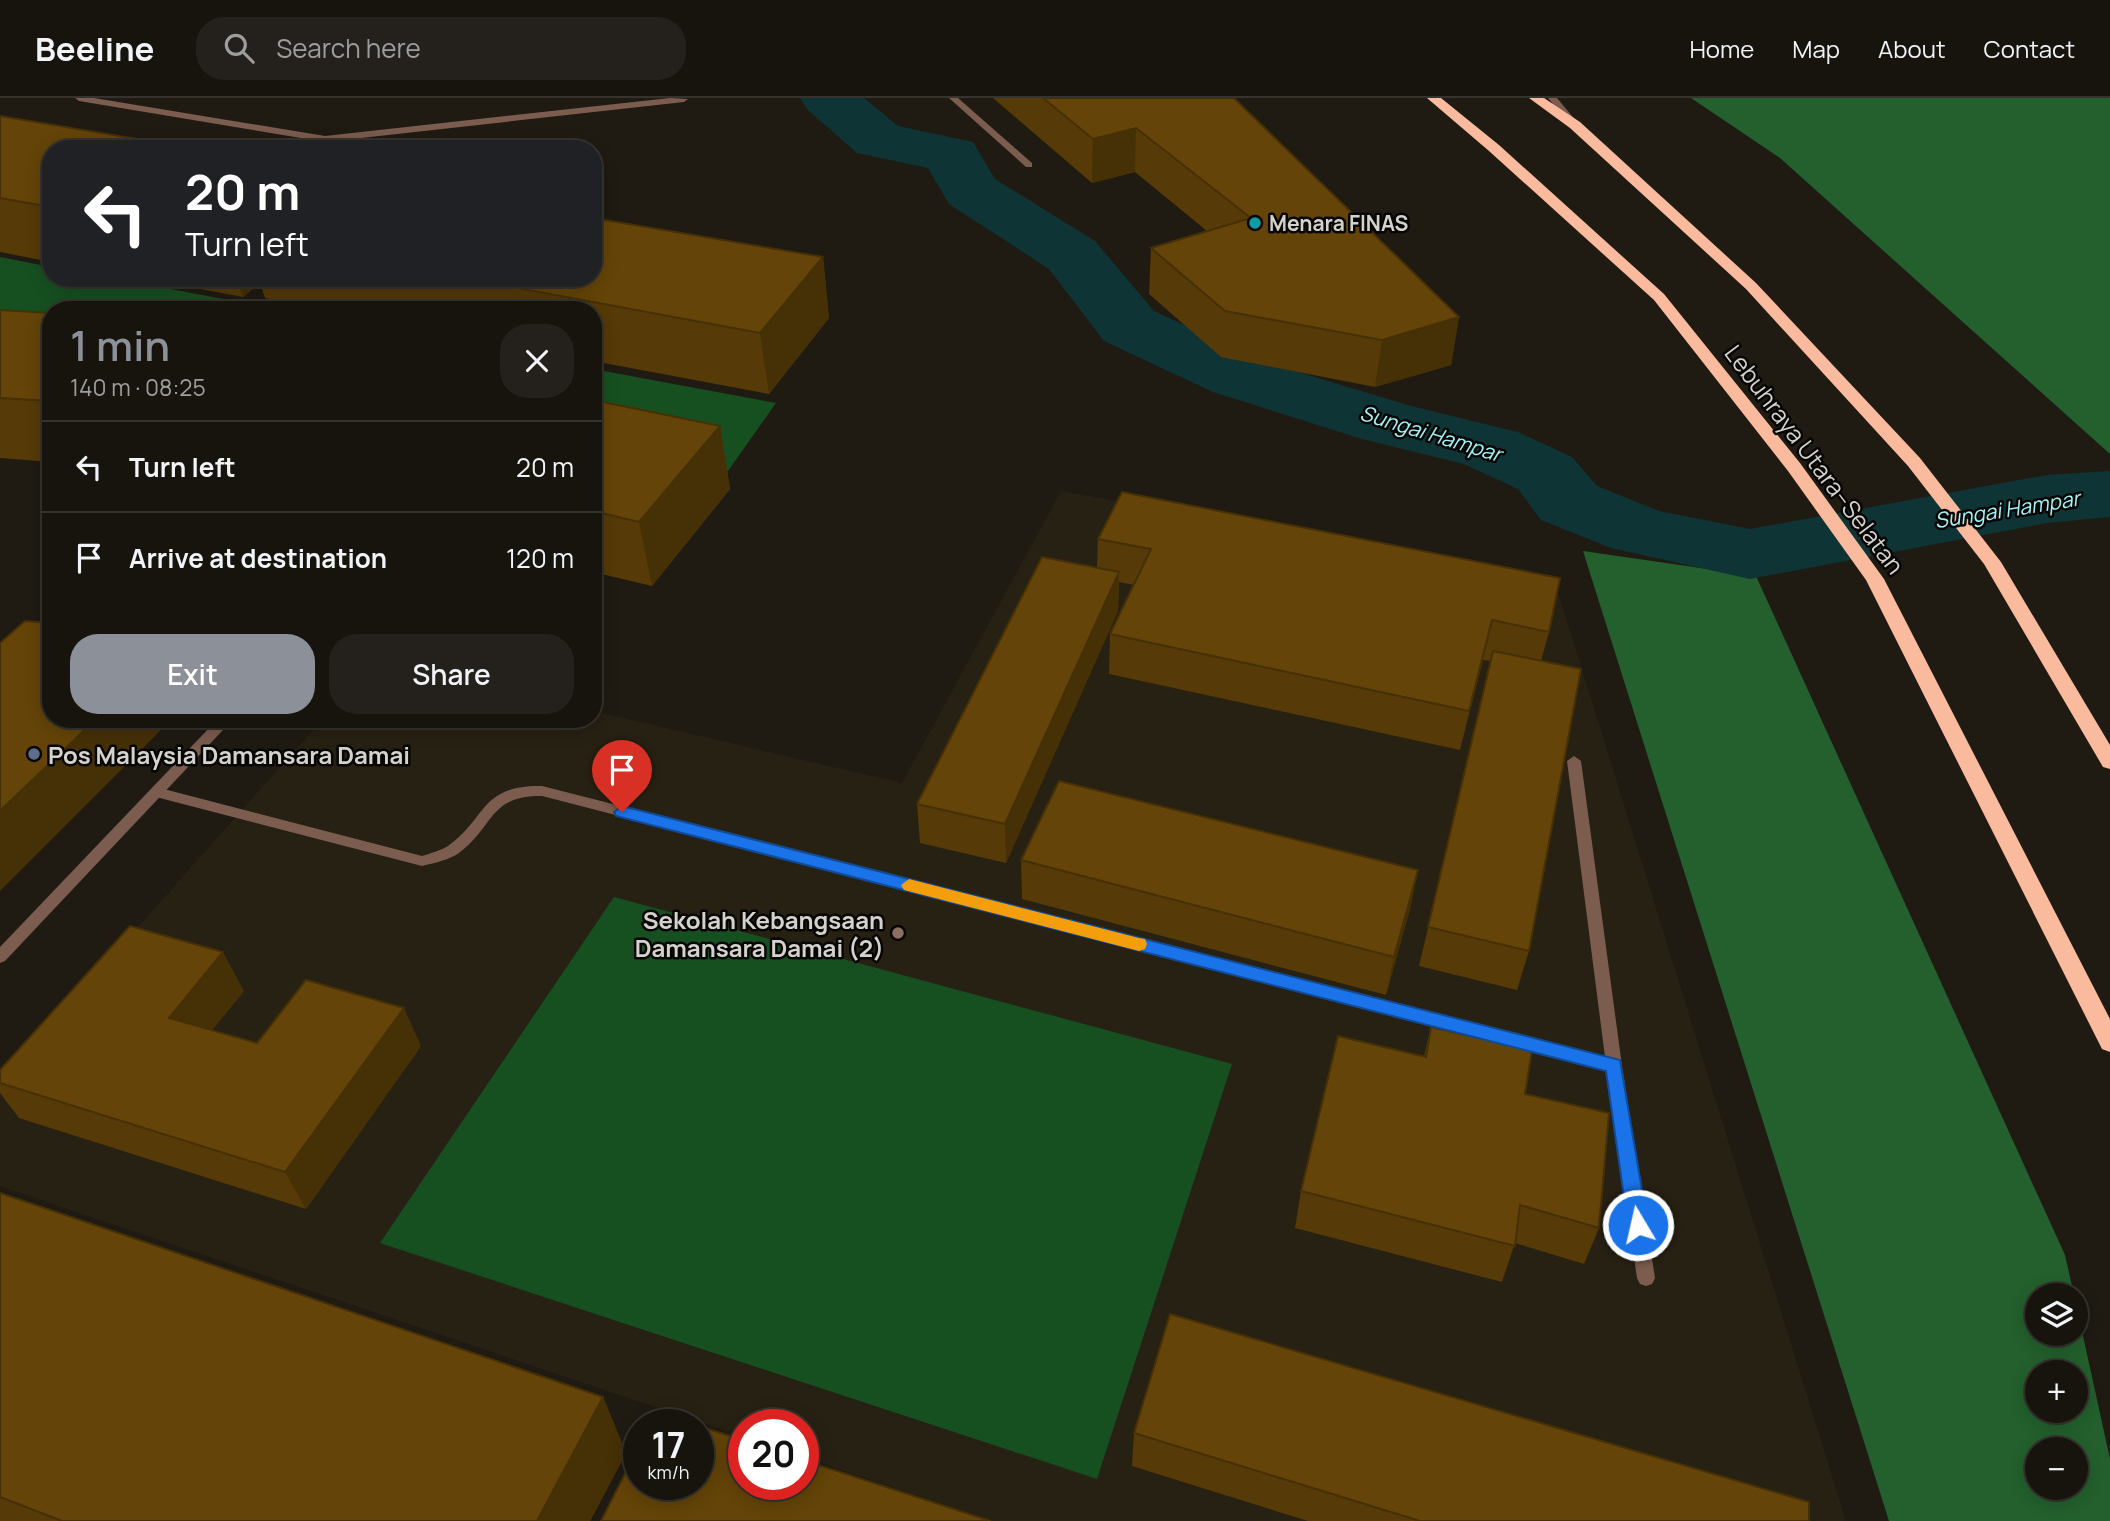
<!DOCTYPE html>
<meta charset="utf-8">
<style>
:root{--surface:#17140e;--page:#24211c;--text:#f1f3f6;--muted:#9e9e9e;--line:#36332e;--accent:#8c9099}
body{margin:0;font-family:Manrope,sans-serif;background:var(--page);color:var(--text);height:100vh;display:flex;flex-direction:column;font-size:26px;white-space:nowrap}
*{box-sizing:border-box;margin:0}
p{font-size:23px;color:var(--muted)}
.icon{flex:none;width:38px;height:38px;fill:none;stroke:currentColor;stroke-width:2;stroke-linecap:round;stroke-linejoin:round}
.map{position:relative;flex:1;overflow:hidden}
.drawer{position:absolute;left:42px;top:203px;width:560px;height:427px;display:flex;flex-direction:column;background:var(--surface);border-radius:28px;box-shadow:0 4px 18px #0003,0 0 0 2px var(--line)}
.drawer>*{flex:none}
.banner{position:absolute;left:42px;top:42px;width:560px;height:147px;border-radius:28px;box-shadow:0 4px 18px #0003,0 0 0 2px var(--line);background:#202124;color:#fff;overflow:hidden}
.controls{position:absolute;left:2025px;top:1185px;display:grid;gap:14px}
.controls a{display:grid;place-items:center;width:63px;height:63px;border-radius:50%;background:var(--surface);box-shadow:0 4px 18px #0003,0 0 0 2px var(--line);font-size:35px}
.speed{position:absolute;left:623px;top:1311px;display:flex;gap:14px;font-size:35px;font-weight:700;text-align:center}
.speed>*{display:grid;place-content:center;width:91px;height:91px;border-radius:50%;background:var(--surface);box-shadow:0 4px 18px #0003,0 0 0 2px var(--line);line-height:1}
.speed small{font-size:18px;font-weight:400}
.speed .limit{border:10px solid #d22;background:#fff;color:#111}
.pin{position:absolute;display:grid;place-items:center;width:60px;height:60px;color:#fff;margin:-72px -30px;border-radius:50% 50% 50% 0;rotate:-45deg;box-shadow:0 0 7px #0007}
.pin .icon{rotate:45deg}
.me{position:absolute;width:77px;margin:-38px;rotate:351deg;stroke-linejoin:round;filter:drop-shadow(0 0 5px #0008)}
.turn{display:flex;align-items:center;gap:24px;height:147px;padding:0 28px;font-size:32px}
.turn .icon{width:91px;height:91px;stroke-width:2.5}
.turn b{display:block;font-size:49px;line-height:60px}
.round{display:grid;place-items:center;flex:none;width:74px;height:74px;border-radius:28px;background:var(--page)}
.overview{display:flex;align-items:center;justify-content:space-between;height:119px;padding:0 28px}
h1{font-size:42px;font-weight:600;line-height:52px;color:var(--accent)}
.cta{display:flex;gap:14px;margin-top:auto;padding:14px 28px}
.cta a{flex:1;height:80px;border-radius:28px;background:var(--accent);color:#fff;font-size:28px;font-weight:600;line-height:80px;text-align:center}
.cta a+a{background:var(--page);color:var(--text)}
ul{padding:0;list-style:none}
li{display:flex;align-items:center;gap:21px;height:91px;padding:0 28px;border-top:2px solid var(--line)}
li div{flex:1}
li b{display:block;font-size:26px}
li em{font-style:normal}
header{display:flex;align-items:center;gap:42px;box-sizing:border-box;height:98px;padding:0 35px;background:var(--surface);border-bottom:2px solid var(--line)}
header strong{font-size:33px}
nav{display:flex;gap:38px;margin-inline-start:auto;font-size:24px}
.search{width:490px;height:63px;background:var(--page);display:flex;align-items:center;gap:18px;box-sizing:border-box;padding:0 24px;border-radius:28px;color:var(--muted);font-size:26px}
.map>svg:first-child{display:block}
.built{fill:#272113}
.green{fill:#165021}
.forest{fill:#23602d;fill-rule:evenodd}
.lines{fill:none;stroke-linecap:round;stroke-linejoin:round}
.river{fill:#0f3436;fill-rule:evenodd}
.service{fill:#7b5c4e;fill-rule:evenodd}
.minor{fill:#7b5c4e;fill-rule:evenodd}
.motorway{fill:#f9ba9e;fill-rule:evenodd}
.wall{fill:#563a07}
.shaded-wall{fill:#463006}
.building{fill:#644408;stroke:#463006;stroke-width:2}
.route{fill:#1a73e8;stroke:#114b97;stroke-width:2}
.slow{fill:#f59e0b}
.culture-dot{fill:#0f9aa8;stroke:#070604;stroke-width:2.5}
.service-dot{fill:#5c6f8a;stroke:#070604;stroke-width:2.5}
.education-dot{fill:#8d6e63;stroke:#070604;stroke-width:2.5}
.labels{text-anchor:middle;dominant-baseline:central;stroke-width:5;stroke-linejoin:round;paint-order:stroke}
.far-poi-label{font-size:21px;font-weight:bold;fill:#d4d2cc;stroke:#070604;text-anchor:start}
.far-water-label{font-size:21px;font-style:italic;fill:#a3f5fa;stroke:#070604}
.street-label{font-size:24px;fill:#d4d2cc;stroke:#070604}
.poi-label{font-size:24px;font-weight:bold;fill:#d4d2cc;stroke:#070604;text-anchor:start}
</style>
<header>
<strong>Beeline</strong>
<div class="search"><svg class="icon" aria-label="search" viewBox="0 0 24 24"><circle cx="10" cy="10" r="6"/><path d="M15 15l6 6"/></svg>Search here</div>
<nav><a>Home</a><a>Map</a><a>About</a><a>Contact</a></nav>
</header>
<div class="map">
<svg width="2110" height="1423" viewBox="0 0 2110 1423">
<rect width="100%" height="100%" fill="#1f1b13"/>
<polygon class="built" points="1061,393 1554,481 1846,1423 993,1423 803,1359 803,1326 744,1326 744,1339 0,1088 0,984 323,621 593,621 593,613 902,685"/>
<g class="green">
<polygon points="0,159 51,169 51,180 113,180 281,212 51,212 51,262 0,259"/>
<polygon points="593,271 776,305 728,373 593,345"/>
<polygon points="614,799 1232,966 1097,1381 380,1145"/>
</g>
<g class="forest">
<polygon points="1691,0 2110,0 2110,356 1780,60"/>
<path d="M1583,453L1756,478L2065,1157L2074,1197H2037V1236H2076V1206L2110,1361V1423H1889ZM2037,1274H2076V1312H2037ZM2037,1351H2076V1390H2037Z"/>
</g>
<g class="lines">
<polygon class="river" points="800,0 864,0 898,28 973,44 995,81 1095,143 1154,213 1265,264 1411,308 1518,334 1572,359 1597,388 1659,413 1750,431 2047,377 2110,373 2110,419 2047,425 1750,481 1611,450 1541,422 1518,391 1464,366 1362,341 1213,294 1104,243 1049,171 949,106 928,70 857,55 808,12"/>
<g class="service">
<polygon points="75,0 94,0 325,38 670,0 688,1 684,4 325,44 79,3"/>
<polygon points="949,0 958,0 1032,65 1032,69 1026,69"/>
<polygon points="1548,0 1557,0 1577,24 1577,28 1571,28"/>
<path d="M1574,658L1581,663L1622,968L1655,1180L1652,1186L1646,1188L1640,1186L1637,1180L1607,973L542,698C489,697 494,729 459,755C449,762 434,765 422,768L156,699L149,694L156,689L422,758C431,755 440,753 448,748C488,719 480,687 542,688L1605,959L1567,663Z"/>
</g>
<polygon class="minor" points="213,621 227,621 223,632 5,863 0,865 0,849 212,627"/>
<g class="motorway">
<polygon points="1427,0 1441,0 1499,47 1664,196 1800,365 1884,481 2110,921 2110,954 2102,951 1866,482 1788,373 1654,202 1489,53"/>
<polygon points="1529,0 1544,0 1580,24 1756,185 1920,360 2001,464 2110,647 2110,671 2103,669 1984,466 1908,368 1746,191 1570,30"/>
</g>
</g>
<g class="wall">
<polygon points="993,0 1234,0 1459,219 1451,267 1375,289 1221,259 1149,196 1151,150 1207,133 1135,74 1092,85"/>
<polygon points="0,18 51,51 51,164 0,154"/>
<polygon points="823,159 829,220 769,296 593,263 593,212 326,212 265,200 260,185 243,199 141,180 593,180"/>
<polygon points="0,212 51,215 51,364 0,360"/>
<polygon points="593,302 720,328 730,391 652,488 593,474"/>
<polygon points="1098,441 1549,534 1541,563 1529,853 1517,892 1419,868 1491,563 1483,562 1460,652 1109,576 1110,536 1134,487 1119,484 1118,513 1006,765 920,745 917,706 1097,469"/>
<polygon points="1021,762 1418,772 1410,811 1386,897 1022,801"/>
<polygon points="244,893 212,932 257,945 421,948 306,1111 19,1020 0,995 0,972"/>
<polygon points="1431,929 1525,996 1599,1130 1584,1166 1515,1145 1502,1184 1295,1130 1301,1093 1424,958"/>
<polygon points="0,1095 603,1299 626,1355 590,1423 0,1423"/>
<polygon points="1134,1335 1809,1423 1308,1423 1132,1368"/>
</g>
<g class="shaded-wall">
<polygon points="1136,30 1135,74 1092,85 1093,41"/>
<polygon points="823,159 829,220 769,296 760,235"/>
<polygon points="236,180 258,180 260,185 243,199"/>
<polygon points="1459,219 1451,267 1375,289 1382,242"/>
<polygon points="720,328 730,391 652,488 639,424"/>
<polygon points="1119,474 1118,513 1006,765 1005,726"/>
<polygon points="1492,522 1483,562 1460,652 1469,613"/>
<polygon points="96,621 172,621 0,793 0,713"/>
<polygon points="1418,772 1410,811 1386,897 1394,859"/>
<polygon points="223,854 244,893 191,958 169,920"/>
<polygon points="404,910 421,948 306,1111 285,1074"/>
<polygon points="603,1299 626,1355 590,1423 537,1423"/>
</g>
<g class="building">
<polygon points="1043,0 1234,0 1459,219 1382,242 1225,213 1151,150 1251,120 1136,30 1093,41"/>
<polygon points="0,18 197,51 51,51 51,109 0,100"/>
<polygon points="593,120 823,159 760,235 464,180 593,180"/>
<polygon points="0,212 51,215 51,303 0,300"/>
<polygon points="593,302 720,328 639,424 593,413"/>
<polygon points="1122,394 1560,480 1549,534 1492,522 1469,613 1110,536 1151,451 1098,441"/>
<polygon points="1042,459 1119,474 1005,726 917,706"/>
<polygon points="25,523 51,525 51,621 96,621 0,713 0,545"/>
<polygon points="1493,553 1581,571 1529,853 1428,829"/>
<polygon points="1059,683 1418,772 1394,859 1021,762"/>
<polygon points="130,828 223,854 169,920 257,945 306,882 404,910 285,1074 0,985 0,972"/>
<polygon points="1431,929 1532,952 1525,996 1609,1015 1599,1130 1520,1107 1515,1148 1301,1093 1338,938 1426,959"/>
<polygon points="0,1095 603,1299 537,1423 62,1423 0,1399"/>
<polygon points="1170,1216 1809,1404 1809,1423 1420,1423 1134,1335"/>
<polygon points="656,1314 695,1326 649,1326"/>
<polygon points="698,1328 744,1342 744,1386 803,1386 803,1362 991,1423 601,1423 639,1348 639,1386 698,1386"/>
</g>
<polygon class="route" points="622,708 1620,962 1648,1127 1645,1133 1638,1135 1631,1133 1628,1127 1606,973 616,718 614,714"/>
<polygon class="slow" points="909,781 1139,840 1145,841 1147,846 1145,851 1139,853 904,792 901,787"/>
<circle class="culture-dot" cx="1255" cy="125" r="7"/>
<circle class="service-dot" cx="34" cy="656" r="7"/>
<circle class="education-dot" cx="898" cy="835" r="7"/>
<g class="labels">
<g class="far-poi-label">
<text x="1269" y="125">Menara FINAS</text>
</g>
<g class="far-water-label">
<text transform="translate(1431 335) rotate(17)">Sungai Hampar</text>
<text transform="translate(2007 411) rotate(-9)">Sungai Hampar</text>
</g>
<g class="street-label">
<text transform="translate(1815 361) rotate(53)">Lebuhraya Utara–Selatan</text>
</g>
<g class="poi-label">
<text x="48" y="656">Pos Malaysia Damansara Damai</text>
<text x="884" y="821" text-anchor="end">Sekolah Kebangsaan<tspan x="884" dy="28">Damansara Damai (2)</tspan></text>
</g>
</g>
</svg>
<div class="controls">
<a><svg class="icon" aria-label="layers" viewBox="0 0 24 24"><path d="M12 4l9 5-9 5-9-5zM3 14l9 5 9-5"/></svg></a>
<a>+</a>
<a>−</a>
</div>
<div class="speed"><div>17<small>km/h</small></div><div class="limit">20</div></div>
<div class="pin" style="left:622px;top:714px;background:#d93025"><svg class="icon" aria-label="arrive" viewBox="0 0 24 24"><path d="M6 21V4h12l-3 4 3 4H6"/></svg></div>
<svg class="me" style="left:1638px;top:1127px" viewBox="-20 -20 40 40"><circle r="17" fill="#1a73e8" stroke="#fff" stroke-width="3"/><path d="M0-11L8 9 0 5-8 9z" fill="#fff"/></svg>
<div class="banner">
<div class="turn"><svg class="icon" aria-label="left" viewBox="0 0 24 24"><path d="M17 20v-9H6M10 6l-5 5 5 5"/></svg><div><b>20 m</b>Turn left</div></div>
</div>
<section class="drawer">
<div class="overview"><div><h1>1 min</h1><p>140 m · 08:25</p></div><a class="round"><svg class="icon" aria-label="close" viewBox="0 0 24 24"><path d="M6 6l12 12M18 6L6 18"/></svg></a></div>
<ul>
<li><svg class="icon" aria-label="left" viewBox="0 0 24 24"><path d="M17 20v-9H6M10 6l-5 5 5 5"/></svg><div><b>Turn left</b></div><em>20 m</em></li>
<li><svg class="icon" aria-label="arrive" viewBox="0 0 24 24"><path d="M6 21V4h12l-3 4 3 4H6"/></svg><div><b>Arrive at destination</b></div><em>120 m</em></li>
</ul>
<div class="cta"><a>Exit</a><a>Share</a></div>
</section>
</div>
